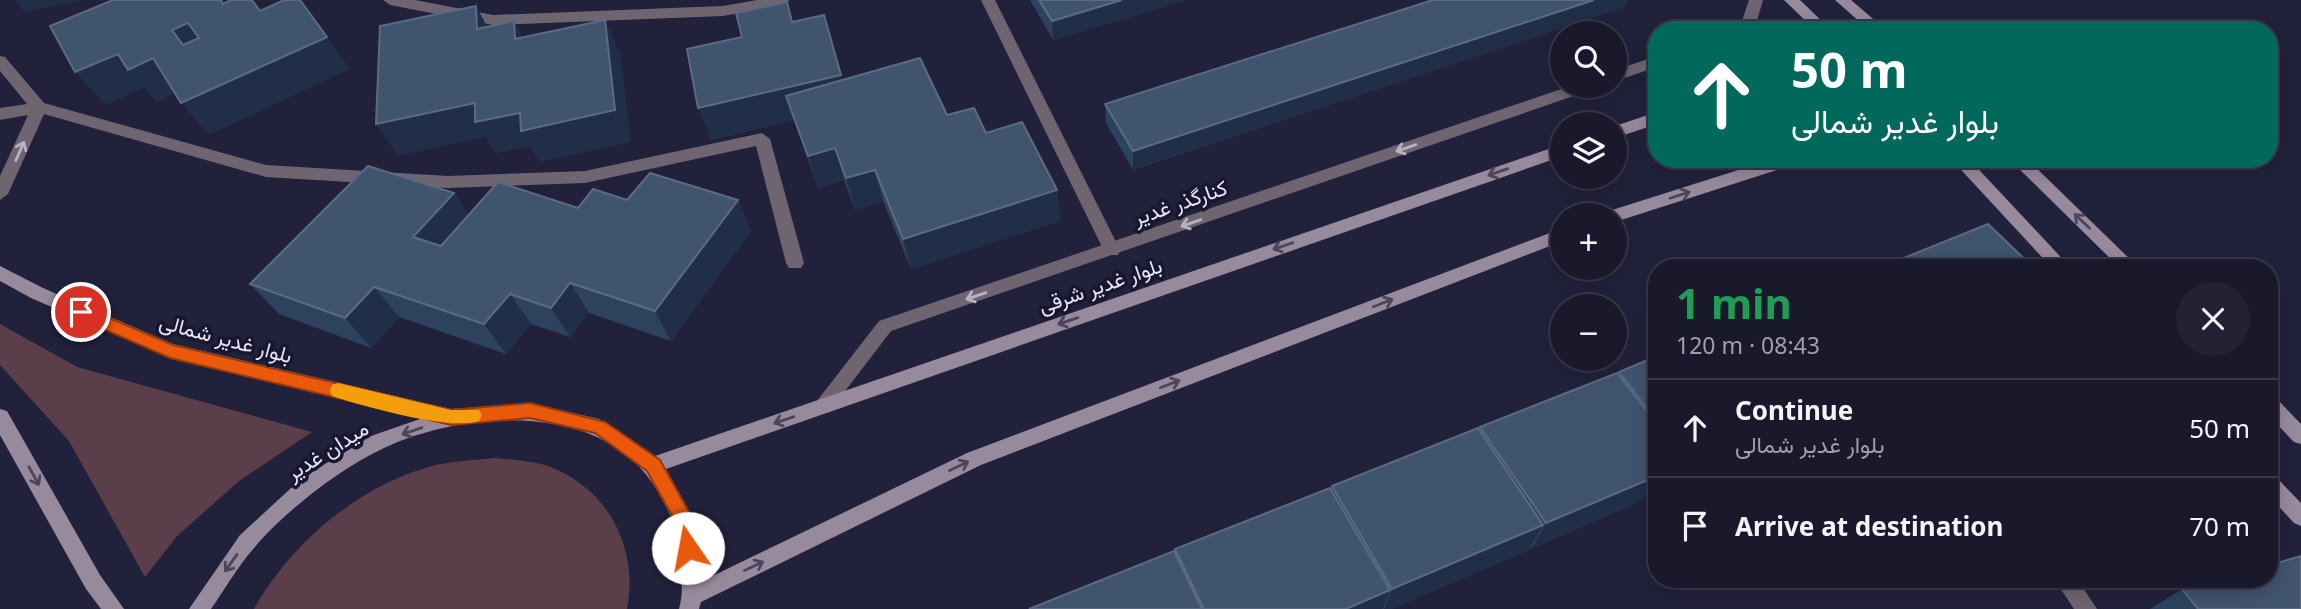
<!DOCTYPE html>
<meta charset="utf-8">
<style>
:root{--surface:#1a192c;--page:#232234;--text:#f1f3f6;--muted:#9fa0a9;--line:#383848}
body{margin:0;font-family:"Noto Sans",Vazirmatn,sans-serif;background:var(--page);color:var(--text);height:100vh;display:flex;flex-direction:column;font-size:26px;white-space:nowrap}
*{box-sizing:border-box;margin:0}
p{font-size:23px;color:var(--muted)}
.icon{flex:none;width:38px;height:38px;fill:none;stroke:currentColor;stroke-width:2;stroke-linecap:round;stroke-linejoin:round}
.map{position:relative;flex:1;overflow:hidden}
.drawer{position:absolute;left:1648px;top:259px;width:630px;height:329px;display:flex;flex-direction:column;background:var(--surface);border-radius:28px;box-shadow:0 4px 18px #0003,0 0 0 2px var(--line)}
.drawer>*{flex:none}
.hud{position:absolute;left:1648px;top:21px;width:630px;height:147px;border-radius:28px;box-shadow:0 4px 18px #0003,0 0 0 2px var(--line);background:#00695c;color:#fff;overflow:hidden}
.buttons{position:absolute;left:1550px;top:21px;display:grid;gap:14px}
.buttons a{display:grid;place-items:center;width:77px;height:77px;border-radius:50%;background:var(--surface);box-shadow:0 4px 18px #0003,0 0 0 2px var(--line);font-size:35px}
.pin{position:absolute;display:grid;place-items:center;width:60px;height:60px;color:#fff;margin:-30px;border:4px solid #fff;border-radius:50%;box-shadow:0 2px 7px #0007}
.me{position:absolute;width:77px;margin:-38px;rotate:348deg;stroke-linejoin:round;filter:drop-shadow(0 0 5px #0008)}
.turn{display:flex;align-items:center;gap:24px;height:147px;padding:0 28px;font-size:32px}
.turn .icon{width:91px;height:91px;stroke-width:2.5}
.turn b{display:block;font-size:49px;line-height:60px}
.round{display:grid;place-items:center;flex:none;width:74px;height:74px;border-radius:37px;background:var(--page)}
.head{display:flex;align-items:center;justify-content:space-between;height:119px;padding:0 28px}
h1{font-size:42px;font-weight:700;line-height:52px;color:#1e9e55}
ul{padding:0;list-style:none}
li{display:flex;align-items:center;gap:21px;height:98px;padding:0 28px;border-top:2px solid var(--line)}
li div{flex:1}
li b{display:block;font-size:26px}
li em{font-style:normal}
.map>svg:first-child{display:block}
.green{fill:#5a3f4b}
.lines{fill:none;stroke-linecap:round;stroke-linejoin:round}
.service{fill:#6e6571;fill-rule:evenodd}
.minor{fill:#6e6571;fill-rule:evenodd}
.secondary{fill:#988a9d;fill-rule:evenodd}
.wall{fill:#2c425d}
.shaded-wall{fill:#202e48}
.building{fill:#40546d;stroke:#5a6b83;stroke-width:2;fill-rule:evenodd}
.oneway{stroke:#b5b2c1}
.oneway2{stroke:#4c455c}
.route{fill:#ea580c;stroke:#983908;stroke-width:2}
.slow{fill:#f59e0b}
.labels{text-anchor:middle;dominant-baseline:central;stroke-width:7;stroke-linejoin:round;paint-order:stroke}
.street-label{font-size:21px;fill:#e5e6f7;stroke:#191730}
</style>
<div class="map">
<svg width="2301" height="609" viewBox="0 0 2301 609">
<rect width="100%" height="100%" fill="#22213b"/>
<g class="green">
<polygon points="0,324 77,367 312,432 239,481 177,536 145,577 69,441 0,365"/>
<path d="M495,458C512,460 532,461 548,466C608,488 639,548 627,609H254C291,543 360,484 436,465C455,461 475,460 495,458Z"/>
</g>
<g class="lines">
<g class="service">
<polygon points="383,0 415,0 493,15 723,6 757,0 790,0 783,5 723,16 493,25 390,5"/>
<polygon points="981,0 995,0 1120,250 1118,255 1106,255"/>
<polygon points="0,56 5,57 44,103 266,165 448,176 585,171 762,133 770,139 804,263 801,268 789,268 786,263 756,146 585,183 448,188 266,177 44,114 8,194 0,200 0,176 28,115 0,120 0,108 27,104 0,71"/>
<polygon points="2054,579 2077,579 2097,609 2074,609"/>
</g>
<g class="minor">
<polygon points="1749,0 1763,0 1756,24 1751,30 1733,30 1742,21"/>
<polygon points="1657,56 1657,67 1615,81 1615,70"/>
<polygon points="1570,86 1594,86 1591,90 891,331 829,412 822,414 815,412 813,406 879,321"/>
</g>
<g class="secondary">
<polygon points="1784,0 1800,0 1831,30 1815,30"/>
<polygon points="1835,0 1851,0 1886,30 1869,30"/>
<polygon points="1657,112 1657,124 1615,138 1615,126"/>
<path d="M1563,144V156L666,469L696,523L702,581L967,453L1563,228V241L981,465L701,602L699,609H679C685,589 680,567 678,546C676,523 669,512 658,492C607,401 467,409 384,448C341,468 285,511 254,548C238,566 225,589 211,609H189L240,535L302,478L371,436L423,418L170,358L31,298L0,281V266L43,288L173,344L451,409L530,403L599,419L655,456Z"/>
<polygon points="1773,159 1801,159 1799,163 1615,222 1615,215 1607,215 1609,211"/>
<polygon points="1951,159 1969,159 2071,268 2052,268"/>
<polygon points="2009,159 2027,159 2139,268 2120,268"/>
<polygon points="2270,397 2277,399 2301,424 2301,444 2294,442 2270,417"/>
<polygon points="0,409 7,411 100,575 124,609 101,609 86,589 0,435"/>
<polygon points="2270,475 2277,478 2301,503 2301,526 2294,523 2270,497"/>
</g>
</g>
<g class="wall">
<polygon points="1030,0 1187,0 1053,40"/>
<polygon points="1625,7 1133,170 1106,123 1105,104"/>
<polygon points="793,22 843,80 947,115 986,133 1057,190 1060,221 911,269 883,201 855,210 844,180 818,188 794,120 711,140 742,37"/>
<polygon points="627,200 738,200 751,231 671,341 589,313 570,337 531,324 506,354 399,317 371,348 279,314 250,284 469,215 578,208"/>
<polygon points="1657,356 1657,494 1531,549 1530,547 1529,550 1391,609 1029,609 1175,554 1175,549 1331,489 1332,486 1479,430 1480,427 1618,374 1619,372"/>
<polygon points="2182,589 2301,609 2150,609"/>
</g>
<g class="shaded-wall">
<polygon points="14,0 84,0 25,12"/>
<polygon points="1122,0 1187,0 1053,40 1052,21"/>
<polygon points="1594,0 1627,0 1625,7 1133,170 1133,151"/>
<polygon points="476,6 494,39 477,29"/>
<polygon points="605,20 620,53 631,142 540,162 530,146 495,154 485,137 398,156 376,124"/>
<polygon points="514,21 532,54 515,39"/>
<polygon points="188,23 214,55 183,45 172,30"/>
<polygon points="327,37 350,69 209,135 181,103"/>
<polygon points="118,54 153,58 181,91 157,102 144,88 106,105 75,72"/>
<polygon points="841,75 850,107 786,96 794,120 711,140 698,108"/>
<polygon points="835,148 844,180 818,188 808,156"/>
<polygon points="875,170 883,201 855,210 846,178"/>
<polygon points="1057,190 1060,221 911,269 903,239"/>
<polygon points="454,193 475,224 436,268 413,237"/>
<polygon points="738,200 751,231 671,341 655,311"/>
<polygon points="570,283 589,313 570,337 551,308"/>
<polygon points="374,287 399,317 371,348 345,318"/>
<polygon points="510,294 531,324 506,354 484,324"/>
<polygon points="1657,476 1657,494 1531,549 1546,523"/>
<polygon points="1543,525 1529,550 1391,609 1384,609 1392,589"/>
<polygon points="1390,590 1383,609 1346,609"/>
</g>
<g class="building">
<path d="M113,0H221L223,4L231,0H252L260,11L284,0H300L327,37L181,103L153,58L128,70L118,54L75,72L50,26ZM188,23L199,38L183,45L172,30Z"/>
<polygon points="1039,0 1122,0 1052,21"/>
<polygon points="1433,0 1594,0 1133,151 1105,104"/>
<polygon points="787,2 792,22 824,15 841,75 698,108 687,49 742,37 736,13"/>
<polygon points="476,6 477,29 514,21 515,39 605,20 615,110 521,131 520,113 475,122 475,103 376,124 380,26"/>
<polygon points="920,58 947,115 974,108 986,133 1022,122 1057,190 903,239 875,170 846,178 835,148 808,156 786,96"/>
<polygon points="368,166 454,193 413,237 441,246 498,182 578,208 593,189 627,200 650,173 738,200 655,311 570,283 551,308 510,294 484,324 374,287 345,318 250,284"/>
<polygon points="1988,224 2034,268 1879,268"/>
<polygon points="1657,356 1657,421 1619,372"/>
<polygon points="1617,373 1657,424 1657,476 1546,523 1480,427"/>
<polygon points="1478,428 1543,525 1392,589 1332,486"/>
<polygon points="1330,488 1390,590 1346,609 1204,609 1175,549"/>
<polygon points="1174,551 1202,609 1029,609"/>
<polygon points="2301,556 2301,609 2198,609 2182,589 2218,579 2270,579 2270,565"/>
</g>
<defs><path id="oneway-shaft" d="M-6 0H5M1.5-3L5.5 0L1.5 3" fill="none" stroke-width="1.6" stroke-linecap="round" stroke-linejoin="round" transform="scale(1.75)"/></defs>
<g class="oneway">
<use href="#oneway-shaft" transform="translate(1406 148) rotate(161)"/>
<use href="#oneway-shaft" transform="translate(20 151) rotate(-66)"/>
<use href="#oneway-shaft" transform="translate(1191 223) rotate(161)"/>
<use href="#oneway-shaft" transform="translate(976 296) rotate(161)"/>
</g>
<g class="oneway2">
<use href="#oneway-shaft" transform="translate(1498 172) rotate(161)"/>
<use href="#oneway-shaft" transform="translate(1680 195) rotate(-18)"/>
<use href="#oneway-shaft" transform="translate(2082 221) rotate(-136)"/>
<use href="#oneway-shaft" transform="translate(1283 246) rotate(161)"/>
<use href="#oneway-shaft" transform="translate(1383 303) rotate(-21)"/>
<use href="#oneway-shaft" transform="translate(1068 321) rotate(161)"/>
<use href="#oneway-shaft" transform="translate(1170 384) rotate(-21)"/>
<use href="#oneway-shaft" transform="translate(784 420) rotate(161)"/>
<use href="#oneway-shaft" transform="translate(412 431) rotate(161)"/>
<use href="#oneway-shaft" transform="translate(959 466) rotate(-26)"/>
<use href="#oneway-shaft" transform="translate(34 476) rotate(61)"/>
<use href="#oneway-shaft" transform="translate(231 563) rotate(125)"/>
<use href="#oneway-shaft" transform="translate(754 566) rotate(-26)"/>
</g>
<polygon class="route" points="81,306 173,345 451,410 530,403 605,422 660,460 695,523 698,548 695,554 688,556 682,554 677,524 647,471 595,433 530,418 451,425 170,358 76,317 73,312"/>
<path class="slow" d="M338,383L451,410H479L482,415L479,421C451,431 362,406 332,396L330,391L332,385Z"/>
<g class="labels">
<g class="street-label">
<text transform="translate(1180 202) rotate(-19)">کنارگذر غدیر</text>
<text transform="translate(1100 285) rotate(-19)">بلوار غدیر شرقی</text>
<text transform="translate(226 338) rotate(15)">بلوار غدیر شمالی</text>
<text transform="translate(327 450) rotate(-32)">میدان غدیر</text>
</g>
</g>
</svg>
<div class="buttons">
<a><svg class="icon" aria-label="search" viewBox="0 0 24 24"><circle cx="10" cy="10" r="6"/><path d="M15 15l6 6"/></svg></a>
<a><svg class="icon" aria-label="layers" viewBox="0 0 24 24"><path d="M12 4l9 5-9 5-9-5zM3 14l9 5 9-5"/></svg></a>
<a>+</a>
<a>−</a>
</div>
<div class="pin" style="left:81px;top:312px;background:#d93025"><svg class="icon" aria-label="arrive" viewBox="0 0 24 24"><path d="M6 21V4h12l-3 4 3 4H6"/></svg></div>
<svg class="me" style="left:688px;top:548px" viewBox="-20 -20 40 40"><circle r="19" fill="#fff"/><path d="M0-13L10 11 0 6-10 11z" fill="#ea580c"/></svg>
<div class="hud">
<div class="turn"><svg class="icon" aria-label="ahead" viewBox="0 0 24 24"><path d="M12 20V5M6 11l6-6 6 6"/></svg><div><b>50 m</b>بلوار غدیر شمالی</div></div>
</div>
<section class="drawer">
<div class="head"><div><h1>1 min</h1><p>120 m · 08:43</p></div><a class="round"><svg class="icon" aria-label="close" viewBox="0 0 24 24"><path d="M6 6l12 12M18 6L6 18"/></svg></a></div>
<ul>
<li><svg class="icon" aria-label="ahead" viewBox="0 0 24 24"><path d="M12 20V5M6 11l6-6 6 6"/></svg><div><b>Continue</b><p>بلوار غدیر شمالی</p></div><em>50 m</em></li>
<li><svg class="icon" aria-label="arrive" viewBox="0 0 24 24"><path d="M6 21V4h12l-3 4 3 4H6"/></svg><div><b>Arrive at destination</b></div><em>70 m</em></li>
</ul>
</section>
</div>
